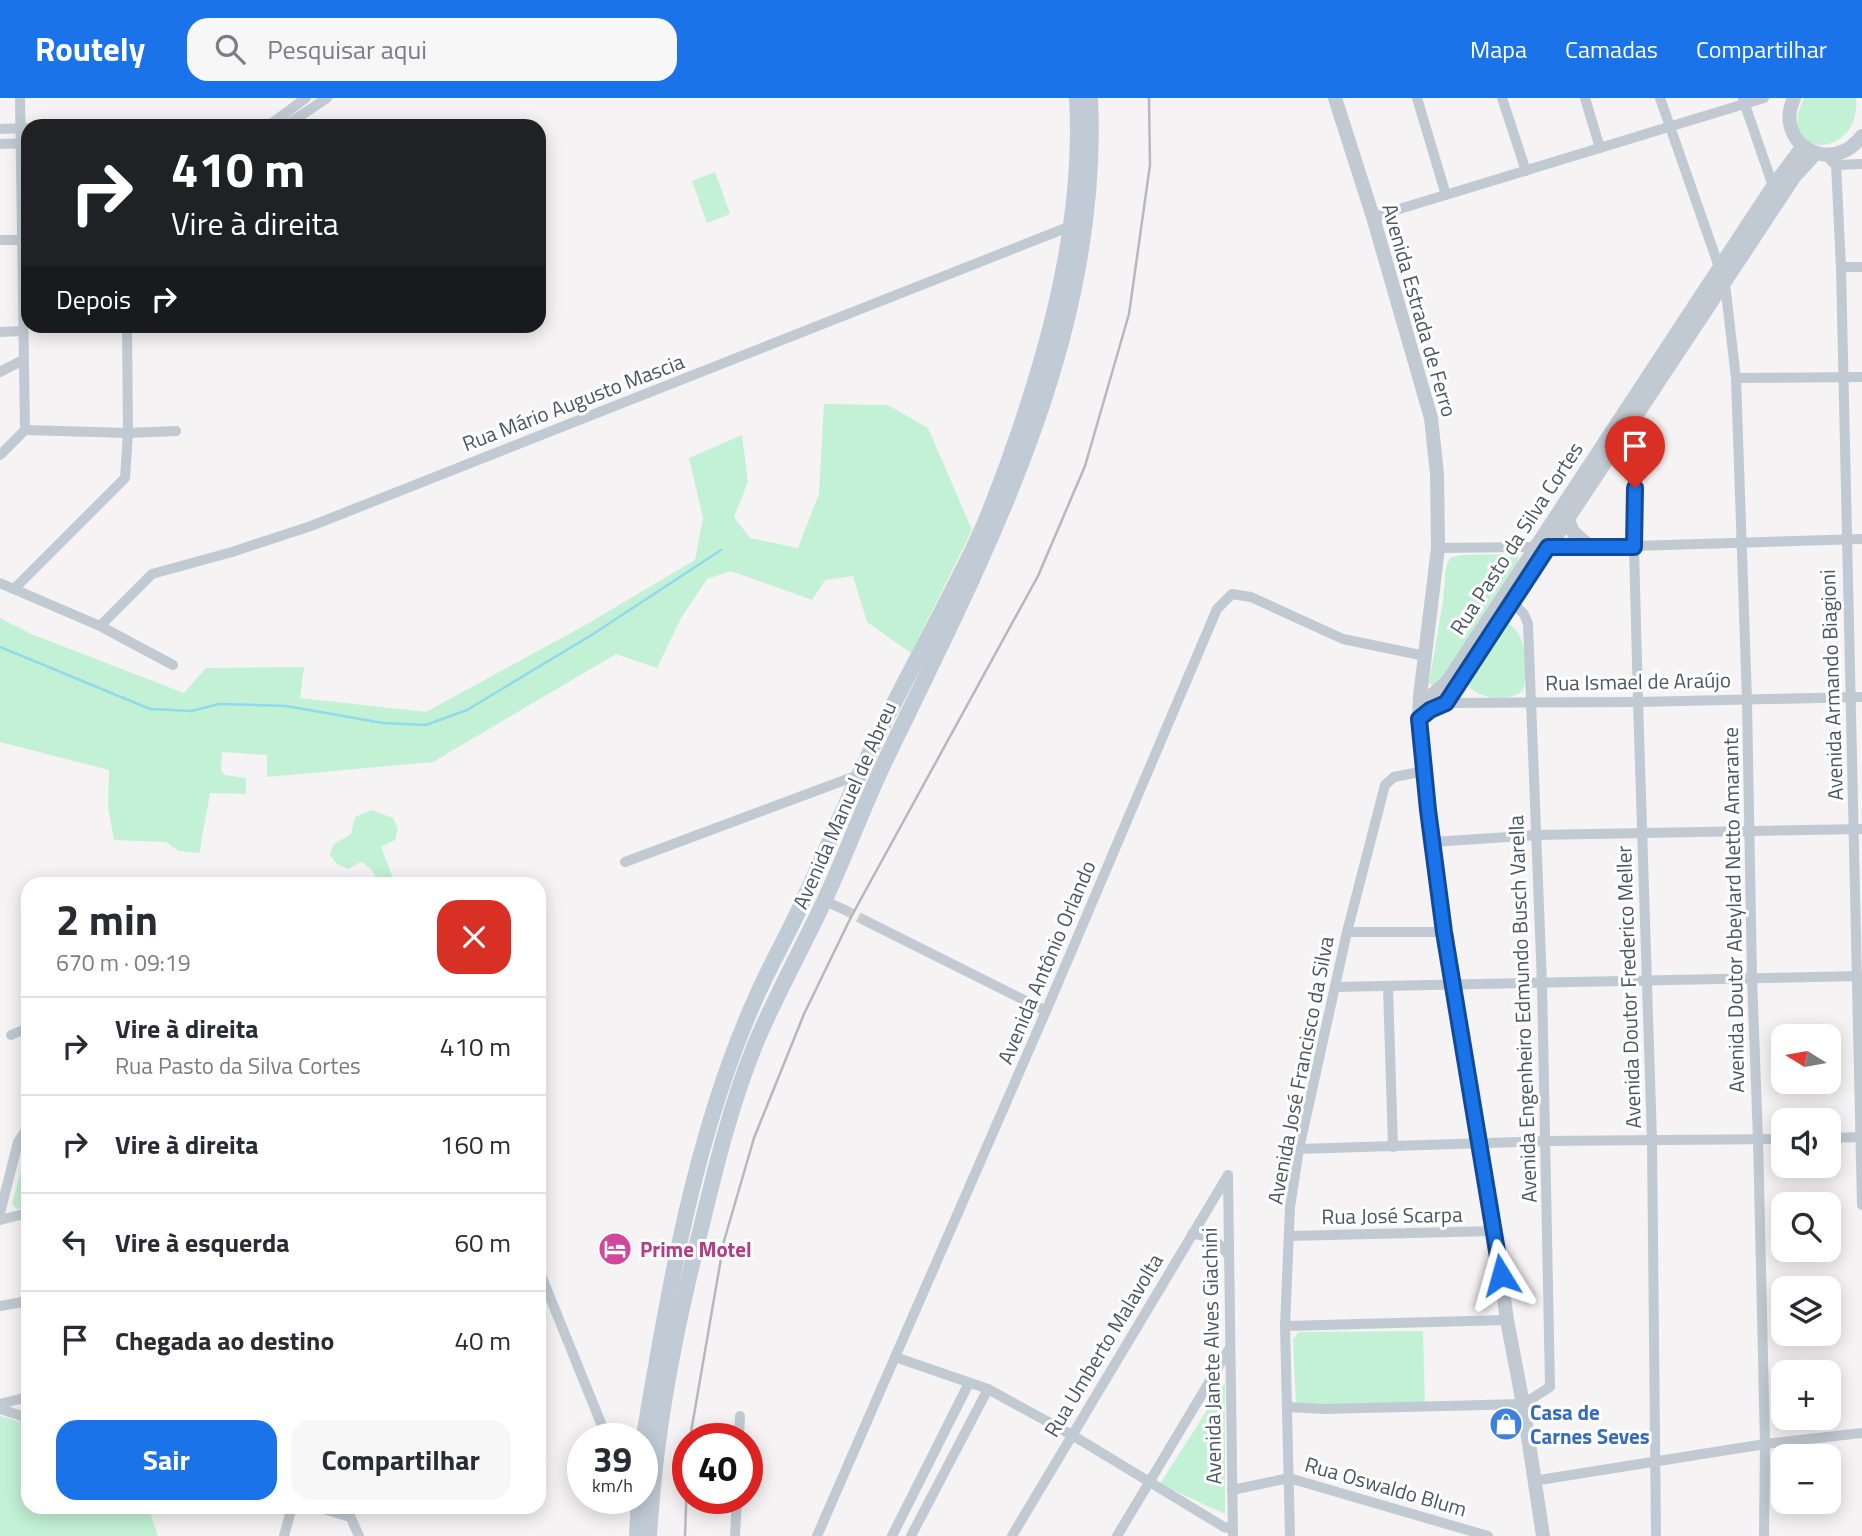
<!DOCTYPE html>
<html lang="pt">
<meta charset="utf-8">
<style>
:root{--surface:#fff;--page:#f7f7f7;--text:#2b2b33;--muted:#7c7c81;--line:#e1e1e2;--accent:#1a73e8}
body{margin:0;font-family:"Titillium Web",sans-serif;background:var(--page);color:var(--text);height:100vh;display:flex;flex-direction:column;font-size:26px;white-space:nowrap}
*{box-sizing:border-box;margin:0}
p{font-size:23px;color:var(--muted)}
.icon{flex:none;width:38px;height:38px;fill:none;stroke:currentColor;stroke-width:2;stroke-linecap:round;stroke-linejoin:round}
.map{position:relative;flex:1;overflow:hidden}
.side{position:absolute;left:21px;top:779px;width:525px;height:637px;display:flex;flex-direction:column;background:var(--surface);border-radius:21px;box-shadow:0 4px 18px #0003}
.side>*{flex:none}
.hud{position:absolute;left:21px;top:21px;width:525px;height:214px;border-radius:21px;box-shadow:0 4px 18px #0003;background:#202124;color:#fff;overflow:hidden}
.needle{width:46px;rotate:281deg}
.buttons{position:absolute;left:1771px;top:926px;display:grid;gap:14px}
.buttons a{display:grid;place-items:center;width:70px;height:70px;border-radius:14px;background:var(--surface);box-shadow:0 4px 18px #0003;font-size:35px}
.speed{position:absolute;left:567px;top:1325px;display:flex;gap:14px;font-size:35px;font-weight:700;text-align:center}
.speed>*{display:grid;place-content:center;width:91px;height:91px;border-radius:50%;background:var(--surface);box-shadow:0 4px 18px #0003;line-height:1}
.speed small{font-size:18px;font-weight:400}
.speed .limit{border:10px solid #d22;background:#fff;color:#111}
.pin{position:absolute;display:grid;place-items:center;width:60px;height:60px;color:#fff;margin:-72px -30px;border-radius:50% 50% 50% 0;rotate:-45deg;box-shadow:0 0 7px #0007}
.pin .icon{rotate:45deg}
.me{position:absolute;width:77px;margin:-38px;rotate:352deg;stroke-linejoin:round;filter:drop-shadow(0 0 5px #0008)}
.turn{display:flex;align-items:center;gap:24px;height:147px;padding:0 35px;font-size:32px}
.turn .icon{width:91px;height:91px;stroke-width:2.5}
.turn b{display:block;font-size:49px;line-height:60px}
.then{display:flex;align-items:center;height:66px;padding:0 35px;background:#0003;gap:14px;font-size:26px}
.round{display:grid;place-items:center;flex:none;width:74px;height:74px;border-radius:21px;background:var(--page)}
.summary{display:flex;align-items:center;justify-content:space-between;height:119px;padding:0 35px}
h1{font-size:42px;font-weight:700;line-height:52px}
.action{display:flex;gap:14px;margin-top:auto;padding:14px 35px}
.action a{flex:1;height:80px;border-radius:21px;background:var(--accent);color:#fff;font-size:28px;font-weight:700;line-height:80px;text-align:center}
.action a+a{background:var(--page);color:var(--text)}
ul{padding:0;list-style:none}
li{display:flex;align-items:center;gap:21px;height:98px;padding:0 35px;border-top:2px solid var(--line)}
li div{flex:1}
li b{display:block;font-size:26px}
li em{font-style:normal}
header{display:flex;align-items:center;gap:42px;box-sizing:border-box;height:98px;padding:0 35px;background:var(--accent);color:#fff}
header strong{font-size:33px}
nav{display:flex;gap:38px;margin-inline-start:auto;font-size:24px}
.search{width:490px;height:63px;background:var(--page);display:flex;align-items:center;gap:18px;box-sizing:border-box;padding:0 24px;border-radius:21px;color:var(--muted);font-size:26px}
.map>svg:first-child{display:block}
.green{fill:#c3f1d5}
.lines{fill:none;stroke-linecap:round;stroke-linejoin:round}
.stream{stroke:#90daee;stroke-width:2.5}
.minor-tunnel{stroke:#caccce;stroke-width:10;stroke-dasharray:10 5;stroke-linecap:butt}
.minor{stroke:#c1cad2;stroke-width:10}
.tertiary{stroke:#c1cad2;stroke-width:14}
.secondary{stroke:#c1cbd6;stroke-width:16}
.rail{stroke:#b5b8bd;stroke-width:2.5}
.route-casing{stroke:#114b97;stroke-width:18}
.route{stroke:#1a73e8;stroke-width:12}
.labels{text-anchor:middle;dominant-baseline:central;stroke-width:6;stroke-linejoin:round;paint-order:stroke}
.street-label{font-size:21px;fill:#4a5661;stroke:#fff}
.hotel-label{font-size:21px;font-weight:bold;fill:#b23c85;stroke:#fff;text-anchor:start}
.shop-label{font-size:21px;font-weight:bold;fill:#366cbe;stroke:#fff;text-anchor:start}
</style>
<header>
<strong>Routely</strong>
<div class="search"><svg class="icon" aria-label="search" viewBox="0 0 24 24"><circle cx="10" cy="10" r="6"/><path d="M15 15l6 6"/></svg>Pesquisar aqui</div>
<nav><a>Mapa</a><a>Camadas</a><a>Compartilhar</a></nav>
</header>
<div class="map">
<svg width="1862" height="1438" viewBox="0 0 1862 1438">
<rect width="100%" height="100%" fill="#f5f3f3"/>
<g class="green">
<path d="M1804,0H1856C1862,63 1773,62 1804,0Z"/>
<polygon points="715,74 730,116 707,125 692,83"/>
<path d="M824,306L888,307L928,330L972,432L911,555L867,524L853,478L825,482L812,502L731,473L707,481L681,520L657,570L616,556L433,664L267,679V657L222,654L221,672L225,677L246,680V696L210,695C207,715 202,734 200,755L179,753L166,744L114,742L108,709L109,672L0,644V520L31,536L184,595L206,570L304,569L300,600L426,614L587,526L695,462L703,420L689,360L742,337L748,384L734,419L750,440L798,450L819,396Z"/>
<polygon points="1515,456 1518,457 1518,463 1439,584 1433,588 1429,585 1443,503 1446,469 1450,460 1460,457"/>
<path d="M1508,525C1527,536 1529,572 1523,592C1511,605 1471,602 1466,582L1503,527Z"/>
<polygon points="371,712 393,720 398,731 395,742 381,749 395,786 381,786 370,770 361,764 348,771 337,766 330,757 333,747 351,736 355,719"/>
<polygon points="28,1046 28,1109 17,1111 12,1106"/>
<polygon points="1423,1233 1425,1307 1302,1309 1296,1304 1293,1241 1299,1234"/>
<polygon points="1225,1284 1225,1416 1160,1386"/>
<polygon points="0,1318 28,1326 28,1409 148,1409 158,1438 0,1438"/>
</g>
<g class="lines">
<polyline class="stream" points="0,549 150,611 191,613 219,606 286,608 383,625 426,627 467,612 590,538 721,452"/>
<polyline class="minor-tunnel" points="845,812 866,823"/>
<g class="minor">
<polyline points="1417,0 1446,97"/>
<polyline points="1502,0 1526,73"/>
<polyline points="1585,0 1600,50"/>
<polyline points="1660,0 1725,186 1736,280 1747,602 1752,880 1758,1041 1765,1346 1764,1438"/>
<polyline points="1743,1 1773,88"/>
<polyline points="268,28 306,0"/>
<polyline points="285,28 327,0"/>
<polyline points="0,31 28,30"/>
<polyline points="0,46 28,45"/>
<polyline points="1831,63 1836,67 1862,66"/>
<polyline points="1836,67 1841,169 1862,1107"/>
<polyline points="1373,119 1764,0"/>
<polyline points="0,142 22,142"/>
<polyline points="1841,169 1862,169"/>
<polyline points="0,234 23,233"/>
<polyline points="0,274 23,262"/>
<polyline points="1736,280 1862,279"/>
<polyline points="25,332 128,335 176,333"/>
<polyline points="1622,342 1633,362 1635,379 1634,448 1638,604 1652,1042 1656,1438"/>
<polyline points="0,357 25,332 20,0"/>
<polyline points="1438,450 1634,448 1862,441"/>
<polyline points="0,485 100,528 173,567"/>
<polyline points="14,491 125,380 128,335 127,228"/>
<polyline points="100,528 152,476 232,454 311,428 1071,128"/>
<polyline points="1446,605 1638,604 1862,599"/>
<polyline points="1433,744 1537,737 1862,731"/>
<polyline points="625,764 861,676"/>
<polyline points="825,803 845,812"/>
<polyline points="866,823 1046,913"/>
<polyline points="1347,834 1444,834"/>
<polyline points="1335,889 1862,878"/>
<polyline points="1388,889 1393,1049"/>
<polyline points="11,937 28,930"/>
<polyline points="1829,1040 1862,1039"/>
<polyline points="1299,1051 1546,1043 1783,1041"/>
<polyline points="1228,1077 1233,1438"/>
<polyline points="0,1115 18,1044 28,1029"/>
<polyline points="0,1122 28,1115"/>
<path d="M1192,1136C1208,1137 1219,1143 1228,1157"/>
<polyline points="1289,1138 1495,1133"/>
<polyline points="539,1172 607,1340"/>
<polyline points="0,1208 28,1203"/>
<polyline points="1285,1228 1507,1222"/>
<polyline points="895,1259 988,1291 1072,1337 1224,1429 1233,1431"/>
<polyline points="0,1306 28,1299"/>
<polyline points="1288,1309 1324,1311 1523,1306 1550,1289 1542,886 1528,526 1524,516 1513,505"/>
<polyline points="0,1311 28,1320"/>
<polyline points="739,1340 740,1318"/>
<polyline points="1533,1383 1765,1346 1862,1335"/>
<polyline points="1232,1392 1289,1380 1488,1438"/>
<polyline points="317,1409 350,1419"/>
<polyline points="346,1409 359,1438"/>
<polyline points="284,1438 292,1409"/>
<polyline points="735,1438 737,1400"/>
<polyline points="817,1438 1046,913 1217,511 1232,496 1251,499 1343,541 1425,558"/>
<polyline points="892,1438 969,1285"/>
<polyline points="911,1438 988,1291"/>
<polyline points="1012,1438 1228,1077"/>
<polyline points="1117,1438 1229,1251"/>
<polyline points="1290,1438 1285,1228 1290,1109 1299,1051 1347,834 1385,687 1394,679 1424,673"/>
</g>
<g class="tertiary">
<polyline points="1335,0 1373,119 1431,320 1437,376 1438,450 1420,598 1419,621 1424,673 1444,834 1495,1133 1507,1222 1523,1306 1543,1438"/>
<path d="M1794,0C1773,46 1831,79 1862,38"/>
<polyline points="1567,420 1573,434 1590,449"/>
<polyline points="1420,598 1431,598 1447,584 1773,88 1803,48"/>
<polyline points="1419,621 1430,612 1446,605 1795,78 1816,55"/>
</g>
<g class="secondary">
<path d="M642,1349C668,1199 692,1044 754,904C767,873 784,844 798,814C825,755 850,695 878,637C910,572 945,510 976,445C990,415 1002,382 1013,351C1052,240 1084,119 1077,0"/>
<polyline points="637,1438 639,1400"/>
<path d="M649,1438C655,1333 675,1232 701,1130C716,1068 731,1006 755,947C774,901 799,856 821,810C844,762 862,711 885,663C985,456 1102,238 1090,0"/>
</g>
<g class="rail">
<polyline points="690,1340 724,1143 754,1040 804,916 851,819 1038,478 1085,368 1129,216 1150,67 1149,0"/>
<polyline points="685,1438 688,1352"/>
</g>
</g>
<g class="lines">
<defs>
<polyline id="route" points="1501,1177 1444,834 1428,712 1419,621 1430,612 1446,605 1548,449 1634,449 1635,390"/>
</defs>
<use href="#route" class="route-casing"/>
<use href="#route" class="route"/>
</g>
<defs>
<symbol id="hotel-disc" viewBox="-11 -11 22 22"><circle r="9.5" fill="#d1479c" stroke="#fff"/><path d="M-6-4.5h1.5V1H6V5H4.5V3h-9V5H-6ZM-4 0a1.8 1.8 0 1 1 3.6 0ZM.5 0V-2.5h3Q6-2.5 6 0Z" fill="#fff"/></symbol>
<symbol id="shop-disc" viewBox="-11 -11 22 22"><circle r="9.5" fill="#3f7fe0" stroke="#fff"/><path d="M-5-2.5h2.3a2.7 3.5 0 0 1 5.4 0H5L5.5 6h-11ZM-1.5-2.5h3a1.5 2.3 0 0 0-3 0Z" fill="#fff"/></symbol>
</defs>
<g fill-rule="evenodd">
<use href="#hotel-disc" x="596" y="1132" width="38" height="38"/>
<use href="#shop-disc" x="1487" y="1307" width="38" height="38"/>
</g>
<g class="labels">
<g class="street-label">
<text transform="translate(1420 212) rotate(74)">Avenida Estrada de Ferro</text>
<text transform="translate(573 304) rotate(-21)">Rua Mário Augusto Mascia</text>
<text transform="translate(1516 440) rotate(-57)">Rua Pasto da Silva Cortes</text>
<text transform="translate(1638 583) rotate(-1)">Rua Ismael de Araújo</text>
<text transform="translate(1831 587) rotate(-92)">Avenida Armando Biagioni</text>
<text transform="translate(844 707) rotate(-66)">Avenida Manuel de Abreu</text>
<text transform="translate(1733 812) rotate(-91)">Avenida Doutor Abeylard Netto Amarante</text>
<text transform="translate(1046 864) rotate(-67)">Avenida Antônio Orlando</text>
<text transform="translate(1628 889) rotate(-92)">Avenida Doutor Frederico Meller</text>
<text transform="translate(1522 911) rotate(-92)">Avenida Engenheiro Edmundo Busch Varella</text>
<text transform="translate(1300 972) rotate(-79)">Avenida José Francisco da Silva</text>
<text transform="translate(1392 1117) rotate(-1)">Rua José Scarpa</text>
<text transform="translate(1103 1247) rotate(-59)">Rua Umberto Malavolta</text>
<text transform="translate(1211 1258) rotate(-91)">Avenida Janete Alves Giachini</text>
<text transform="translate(1386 1388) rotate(16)">Rua Oswaldo Blum</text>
</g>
<g class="hotel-label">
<text x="640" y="1151">Prime Motel</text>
</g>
<g class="shop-label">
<text x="1530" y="1314">Casa de<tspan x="1530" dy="24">Carnes Seves</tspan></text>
</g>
</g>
</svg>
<div class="buttons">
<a><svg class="needle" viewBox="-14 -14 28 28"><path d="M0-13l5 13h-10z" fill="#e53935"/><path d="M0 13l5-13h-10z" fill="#7c7c81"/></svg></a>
<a><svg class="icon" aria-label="sound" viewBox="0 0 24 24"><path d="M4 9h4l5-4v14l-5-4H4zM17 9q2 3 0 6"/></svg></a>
<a><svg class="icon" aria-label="search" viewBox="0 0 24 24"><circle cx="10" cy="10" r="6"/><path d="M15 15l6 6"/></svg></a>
<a><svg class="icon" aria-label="layers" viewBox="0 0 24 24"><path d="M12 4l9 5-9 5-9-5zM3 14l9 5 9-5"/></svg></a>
<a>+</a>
<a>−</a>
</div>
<div class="speed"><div>39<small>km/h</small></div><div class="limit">40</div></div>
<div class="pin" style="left:1635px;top:390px;background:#d93025"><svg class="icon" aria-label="arrive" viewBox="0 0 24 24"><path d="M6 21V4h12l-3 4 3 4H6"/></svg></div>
<svg class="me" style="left:1501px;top:1177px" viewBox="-20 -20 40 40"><path d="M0-17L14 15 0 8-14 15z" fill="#1a73e8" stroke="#fff" stroke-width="4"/></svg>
<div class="hud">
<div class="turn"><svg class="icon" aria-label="right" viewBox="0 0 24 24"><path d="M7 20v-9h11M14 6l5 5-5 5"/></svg><div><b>410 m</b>Vire à direita</div></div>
<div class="then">Depois<svg class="icon" aria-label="right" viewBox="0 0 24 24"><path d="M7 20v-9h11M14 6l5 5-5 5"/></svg></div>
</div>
<section class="side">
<div class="summary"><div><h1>2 min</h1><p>670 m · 09:19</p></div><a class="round" style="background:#d93025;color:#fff"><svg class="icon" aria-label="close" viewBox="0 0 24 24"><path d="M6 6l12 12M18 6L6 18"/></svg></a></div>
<ul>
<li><svg class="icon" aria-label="right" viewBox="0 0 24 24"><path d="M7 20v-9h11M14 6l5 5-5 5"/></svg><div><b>Vire à direita</b><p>Rua Pasto da Silva Cortes</p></div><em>410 m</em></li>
<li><svg class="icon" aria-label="right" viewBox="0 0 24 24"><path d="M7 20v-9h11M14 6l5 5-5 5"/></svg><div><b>Vire à direita</b></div><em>160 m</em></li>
<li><svg class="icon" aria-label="left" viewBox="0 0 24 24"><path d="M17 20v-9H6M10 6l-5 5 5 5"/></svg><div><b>Vire à esquerda</b></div><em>60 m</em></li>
<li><svg class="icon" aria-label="arrive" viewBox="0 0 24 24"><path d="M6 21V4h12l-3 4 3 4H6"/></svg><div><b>Chegada ao destino</b></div><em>40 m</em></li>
</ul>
<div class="action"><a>Sair</a><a>Compartilhar</a></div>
</section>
</div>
